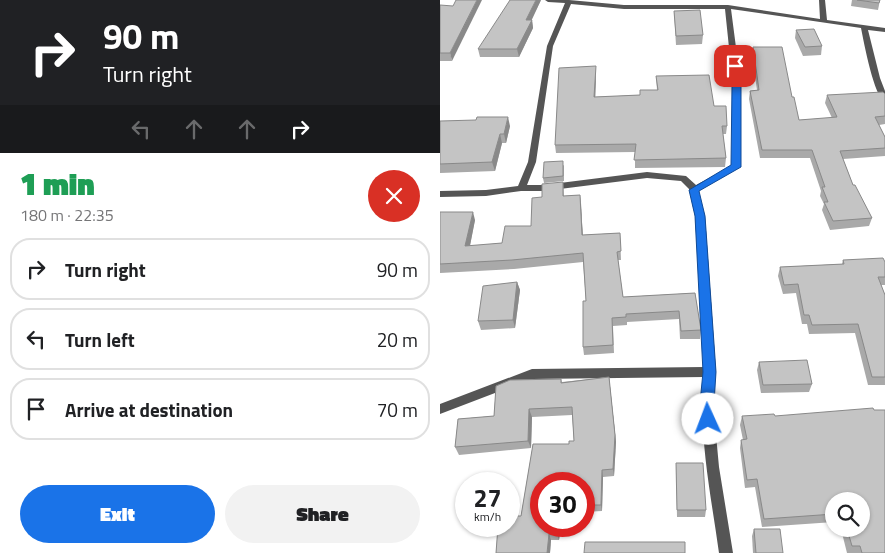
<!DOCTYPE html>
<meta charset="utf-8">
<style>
:root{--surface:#fff;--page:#f2f2f2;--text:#202124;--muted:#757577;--line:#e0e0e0;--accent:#1a73e8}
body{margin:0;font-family:"Titillium Web",sans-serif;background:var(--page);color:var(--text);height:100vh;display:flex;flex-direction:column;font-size:19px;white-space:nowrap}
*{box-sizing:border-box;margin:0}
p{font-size:16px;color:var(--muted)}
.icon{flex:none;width:28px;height:28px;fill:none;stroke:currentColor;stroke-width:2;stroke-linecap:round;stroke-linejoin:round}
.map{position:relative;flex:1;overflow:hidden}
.drawer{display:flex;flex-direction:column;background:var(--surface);width:440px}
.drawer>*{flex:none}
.top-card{background:#202124;color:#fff;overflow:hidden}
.fabs{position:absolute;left:385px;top:492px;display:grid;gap:10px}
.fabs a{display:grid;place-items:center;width:45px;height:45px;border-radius:50%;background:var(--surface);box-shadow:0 1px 4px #0004;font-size:25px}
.speed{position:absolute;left:15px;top:472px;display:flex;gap:10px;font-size:25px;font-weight:700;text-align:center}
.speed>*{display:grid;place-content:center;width:65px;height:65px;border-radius:50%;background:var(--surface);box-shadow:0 1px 4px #0004;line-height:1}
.speed small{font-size:12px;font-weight:400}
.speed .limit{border:8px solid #d22;background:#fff;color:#111}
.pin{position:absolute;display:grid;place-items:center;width:42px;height:42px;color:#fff;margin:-21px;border-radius:10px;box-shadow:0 2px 8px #0006}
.me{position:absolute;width:55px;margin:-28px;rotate:358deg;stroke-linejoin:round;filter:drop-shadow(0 0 4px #0008)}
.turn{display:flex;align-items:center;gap:18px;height:105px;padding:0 20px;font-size:22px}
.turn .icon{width:65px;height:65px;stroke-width:2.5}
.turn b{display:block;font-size:35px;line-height:42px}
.lanes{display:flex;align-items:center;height:48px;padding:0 20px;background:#0003;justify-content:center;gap:25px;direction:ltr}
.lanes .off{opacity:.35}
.round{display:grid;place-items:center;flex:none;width:52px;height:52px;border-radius:26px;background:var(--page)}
.headline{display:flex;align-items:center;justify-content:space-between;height:85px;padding:0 20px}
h1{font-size:30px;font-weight:800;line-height:38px;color:#1e9e55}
.button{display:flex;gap:10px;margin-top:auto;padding:10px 20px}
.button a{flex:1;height:58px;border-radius:30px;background:var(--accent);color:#fff;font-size:20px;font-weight:800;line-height:58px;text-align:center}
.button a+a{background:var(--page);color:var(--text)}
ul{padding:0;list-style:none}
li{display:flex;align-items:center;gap:15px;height:62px;margin:0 10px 8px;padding:0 10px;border:2px solid var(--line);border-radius:20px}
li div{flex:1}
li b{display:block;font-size:19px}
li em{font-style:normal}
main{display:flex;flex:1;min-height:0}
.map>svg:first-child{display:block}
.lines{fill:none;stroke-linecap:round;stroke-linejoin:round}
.minor{fill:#555;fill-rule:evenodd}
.wall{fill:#a9a9a9}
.shaded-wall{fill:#898989}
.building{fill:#c4c4c4;stroke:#898989}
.route{fill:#1a73e8;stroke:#114b97}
</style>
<main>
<section class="drawer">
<div class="top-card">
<div class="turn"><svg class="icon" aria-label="right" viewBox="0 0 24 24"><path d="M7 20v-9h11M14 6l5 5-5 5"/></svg><div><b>90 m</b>Turn right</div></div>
<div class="lanes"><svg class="icon off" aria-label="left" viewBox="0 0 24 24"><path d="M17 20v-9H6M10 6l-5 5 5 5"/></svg><svg class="icon off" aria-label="ahead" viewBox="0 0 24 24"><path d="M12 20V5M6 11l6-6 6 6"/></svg><svg class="icon off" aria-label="ahead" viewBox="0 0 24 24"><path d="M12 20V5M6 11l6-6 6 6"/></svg><svg class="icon" aria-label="right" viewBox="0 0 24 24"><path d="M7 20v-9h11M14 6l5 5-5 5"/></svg></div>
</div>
<div class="headline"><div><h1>1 min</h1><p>180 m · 22:35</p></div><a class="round" style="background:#d93025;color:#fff"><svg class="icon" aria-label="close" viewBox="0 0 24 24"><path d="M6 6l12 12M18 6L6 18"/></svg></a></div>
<ul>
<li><svg class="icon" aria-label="right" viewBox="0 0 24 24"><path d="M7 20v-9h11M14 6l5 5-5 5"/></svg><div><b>Turn right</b></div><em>90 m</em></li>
<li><svg class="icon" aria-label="left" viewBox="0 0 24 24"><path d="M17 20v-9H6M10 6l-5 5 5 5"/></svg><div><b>Turn left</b></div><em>20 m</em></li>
<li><svg class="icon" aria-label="arrive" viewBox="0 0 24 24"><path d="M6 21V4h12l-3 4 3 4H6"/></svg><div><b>Arrive at destination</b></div><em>70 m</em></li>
</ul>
<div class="button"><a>Exit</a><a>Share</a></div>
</section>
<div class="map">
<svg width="445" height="553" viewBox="0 0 445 553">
<rect width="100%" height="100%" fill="#fff"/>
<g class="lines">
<path class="minor" d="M105,0H129L184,5H288L380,19L379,0H385L387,20L445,28V32L428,30L440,78L445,91V102C434,97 424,43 421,28L291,9L301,86L300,167L258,191L265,216L276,372L273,403L279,467L293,553H279C271,495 258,435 264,377L92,379L0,414V404L92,369L264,367L255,216L249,189L241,181L207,178L104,191H81L46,196L0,197V191L46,190L78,186L88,162L107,46L125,3L108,2ZM131,4L184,9H285L293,86L292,166L256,185L246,176L207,172L104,185H87L96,162L113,46Z"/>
</g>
<g class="wall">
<polygon points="101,0 91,20 92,20 93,28 79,57 40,57 38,49"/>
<polygon points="412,0 440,0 438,10 411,6"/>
<polygon points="0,5 12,61 0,61"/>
<polygon points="234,11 263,35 262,44 236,45"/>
<polygon points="356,30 382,46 381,55 363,56 355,38"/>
<polygon points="313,47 352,97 359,120 392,118 385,103 387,95 445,94 445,124 439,125 445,137 445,156 403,159 413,185 432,218 429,226 390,230 382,210 384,204 380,196 381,191 370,158 320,158 309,99 310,91 317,90 312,55"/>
<polygon points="156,75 155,97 200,95 217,90 216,76 274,106 287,126 286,134 283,134 286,158 285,167 195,168 195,152 116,153 115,145"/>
<polygon points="0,121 70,126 66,143 62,143 55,171 0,173"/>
<polygon points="124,165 124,181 104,183 103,178"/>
<polygon points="123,182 124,196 140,195 143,235 180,233 181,260 178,260 183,297 255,293 261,330 260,339 240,339 239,319 187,322 187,325 173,326 174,353 144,355 143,347 146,301 143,262 74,269 0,273 0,212 35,220 30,246 62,243 91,226 102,197"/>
<polygon points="403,260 445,262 445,285 441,285 445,295 445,385 428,385 415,333 369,334 367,324 362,324 356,293 343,294 338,276 340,267 402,264"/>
<polygon points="77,282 80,290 75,328 41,330 38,321"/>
<polygon points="319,362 372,384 369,392 321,393 317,370"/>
<polygon points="169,377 176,442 174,476 163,477 162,511 144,512 144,484 101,484 101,526 121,526 119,540 111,540 110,553 56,553 58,526 69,526 69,516 81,516 93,444 129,444 129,441 134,441 132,415 92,417 91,448 19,455 15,447 18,419 54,416 56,386 70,380 121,379 122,382"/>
<polygon points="302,416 335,416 445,553 407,553 401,529 421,529 394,501 394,522 322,527 315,487 305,488 300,448 301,440 303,440 300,425"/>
<polygon points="236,463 266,510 265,517 237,517"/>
<polygon points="314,529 343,553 313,553 312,536"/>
</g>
<g class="shaded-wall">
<polygon points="37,0 42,0 12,61 10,53"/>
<polygon points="96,0 101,0 88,28 86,20"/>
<polygon points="92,20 93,28 79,57 77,49"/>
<polygon points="156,66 156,75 155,106 154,97"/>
<polygon points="68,117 70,126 66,143 64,134"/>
<polygon points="60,134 62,143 55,171 52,162"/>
<polygon points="140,195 141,203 143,243 142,235"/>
<polygon points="33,212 35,220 28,255 25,246"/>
<polygon points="77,282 80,290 75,328 73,320"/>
<polygon points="169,377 176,442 174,476 173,469"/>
<polygon points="89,409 92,417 91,448 88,441"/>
<polygon points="162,470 163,477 162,511 161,505"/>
<polygon points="118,526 121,526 119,540 117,534"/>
<polygon points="109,534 111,540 110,553 107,553"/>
</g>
<g class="building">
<polygon points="16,0 37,0 10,53 0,53 0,5 13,6"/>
<polygon points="70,0 96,0 86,20 92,20 77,49 38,49"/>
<polygon points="417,0 440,0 439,3"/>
<polygon points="260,10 263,35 236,36 234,11"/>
<polygon points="374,29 382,46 365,47 356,30"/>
<polygon points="313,47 342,47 352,97 354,97 359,120 397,117 387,95 443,92 445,94 445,116 435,117 445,137 445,148 400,151 413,185 415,185 432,218 393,221 384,202 388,202 382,187 385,187 372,150 322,150 310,91 319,90"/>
<polygon points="156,66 154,97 200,95 200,90 218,90 216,76 269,75 274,106 286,106 287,126 282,126 286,158 194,160 196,144 115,145 119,68"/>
<polygon points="37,117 68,117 64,134 60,134 52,162 0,164 0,121 36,120"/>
<polygon points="123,161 123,176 103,178 104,162"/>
<polygon points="123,182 123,196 140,195 142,235 180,233 181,251 177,252 183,297 255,293 261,330 241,331 239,311 186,314 186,317 172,318 173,345 143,347 143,301 146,301 143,253 72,260 0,264 0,212 33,212 25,246 62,243 65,226 91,226 92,198 102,197 102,184"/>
<polygon points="443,258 445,262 445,277 438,277 445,295 445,377 432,377 418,324 372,325 369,315 364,315 358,284 344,285 340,267 404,264 403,260"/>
<polygon points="77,282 73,320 38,321 43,286"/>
<polygon points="367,360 372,384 323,385 319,362"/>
<polygon points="169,377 175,435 173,469 162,470 161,505 144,505 144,484 101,484 101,526 118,526 117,534 109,534 107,553 56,553 58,526 69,526 69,516 81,516 93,444 129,444 129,441 134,441 132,407 89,409 88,441 15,447 18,419 54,416 56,386 70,380 121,379 121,383"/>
<polygon points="433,408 434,410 445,410 445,553 422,553 420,546 412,546 407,529 421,529 421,501 394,501 394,514 324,519 317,479 307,480 301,440 307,439 302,416 334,414 335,416"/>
<polygon points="236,463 263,463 266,510 237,510"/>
<polygon points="314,529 340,529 343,553 316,553"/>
<polygon points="145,542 245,542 245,553 144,553"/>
</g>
<polygon class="route" points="295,64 299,66 301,86 301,167 259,191 265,216 276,372 274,403 275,419 273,423 268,425 264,423 260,403 263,372 255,216 249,190 291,165 292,86 291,66"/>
</svg>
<div class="fabs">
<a><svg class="icon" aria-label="search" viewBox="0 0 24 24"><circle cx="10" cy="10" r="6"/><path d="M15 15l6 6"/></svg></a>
</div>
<div class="speed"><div>27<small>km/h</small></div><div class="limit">30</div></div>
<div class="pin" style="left:295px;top:66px;background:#d93025"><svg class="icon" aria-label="arrive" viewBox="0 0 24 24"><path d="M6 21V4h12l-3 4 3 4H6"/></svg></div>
<svg class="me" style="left:268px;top:419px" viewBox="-20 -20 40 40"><circle r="19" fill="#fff"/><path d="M0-13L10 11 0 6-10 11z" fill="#1a73e8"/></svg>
</div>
</main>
